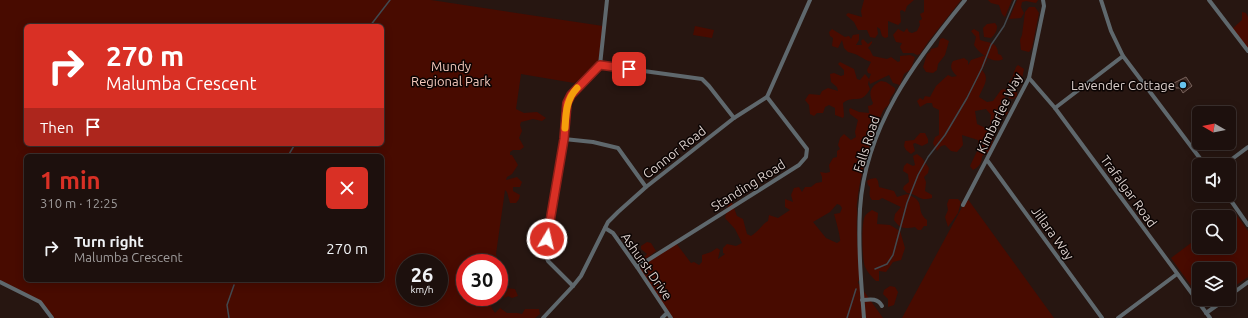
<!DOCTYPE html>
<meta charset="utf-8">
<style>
:root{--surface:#1d100d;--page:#2a1e1b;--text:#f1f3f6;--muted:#a09d9d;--line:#3b302e;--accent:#d93025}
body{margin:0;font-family:Ubuntu,sans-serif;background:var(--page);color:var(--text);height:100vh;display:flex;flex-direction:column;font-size:15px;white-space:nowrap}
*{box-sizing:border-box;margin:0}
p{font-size:13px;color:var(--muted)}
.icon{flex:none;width:22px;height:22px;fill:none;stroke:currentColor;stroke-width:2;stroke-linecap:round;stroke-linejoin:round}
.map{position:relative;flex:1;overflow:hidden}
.panel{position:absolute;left:24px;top:154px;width:360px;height:128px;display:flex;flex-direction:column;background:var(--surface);border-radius:6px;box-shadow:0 2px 10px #0003,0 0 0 1px var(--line)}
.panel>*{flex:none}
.banner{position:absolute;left:24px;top:24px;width:360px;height:122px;border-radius:6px;box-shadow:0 2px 10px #0003,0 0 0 1px var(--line);background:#d93025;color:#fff;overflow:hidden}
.needle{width:26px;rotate:279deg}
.fabs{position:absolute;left:1192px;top:106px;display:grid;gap:8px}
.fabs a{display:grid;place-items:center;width:44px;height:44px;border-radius:6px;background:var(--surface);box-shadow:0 2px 10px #0003,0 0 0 1px var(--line);font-size:20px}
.speed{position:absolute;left:396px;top:254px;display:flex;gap:8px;font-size:20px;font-weight:700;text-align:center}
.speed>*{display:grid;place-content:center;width:52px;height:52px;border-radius:50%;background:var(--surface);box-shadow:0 2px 10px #0003,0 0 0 1px var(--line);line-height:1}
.speed small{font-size:10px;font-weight:400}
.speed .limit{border:6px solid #d22;background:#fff;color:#111}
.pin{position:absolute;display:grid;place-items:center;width:34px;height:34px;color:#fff;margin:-17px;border-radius:8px;box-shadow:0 2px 6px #0006}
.me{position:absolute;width:44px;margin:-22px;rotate:9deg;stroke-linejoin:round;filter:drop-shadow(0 0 3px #0008)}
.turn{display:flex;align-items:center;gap:14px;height:84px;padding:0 16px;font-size:18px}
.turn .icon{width:52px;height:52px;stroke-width:2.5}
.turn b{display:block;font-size:28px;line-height:34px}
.then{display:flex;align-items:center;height:38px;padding:0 16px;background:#0003;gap:8px;font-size:15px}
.round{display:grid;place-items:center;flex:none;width:42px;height:42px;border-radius:6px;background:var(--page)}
.overview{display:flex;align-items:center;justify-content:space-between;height:68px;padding:0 16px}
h1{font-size:24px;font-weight:600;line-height:30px;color:var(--accent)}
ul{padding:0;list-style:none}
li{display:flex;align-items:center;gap:12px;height:52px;padding:0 16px}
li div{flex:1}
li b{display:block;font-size:15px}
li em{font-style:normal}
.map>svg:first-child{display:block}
.green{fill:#480b00;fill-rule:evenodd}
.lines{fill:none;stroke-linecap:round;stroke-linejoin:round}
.stream{stroke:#42494f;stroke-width:1.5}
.building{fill:#3c2923;stroke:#78625c}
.minor{stroke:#5f686d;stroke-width:4}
.route-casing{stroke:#8d1f18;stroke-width:10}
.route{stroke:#d93025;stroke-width:7}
.slow{stroke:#f59e0b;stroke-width:7}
.poi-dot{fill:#66c4ef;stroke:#0b0403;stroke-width:1.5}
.labels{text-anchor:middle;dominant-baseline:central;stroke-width:3;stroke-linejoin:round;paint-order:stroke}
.park-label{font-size:13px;fill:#f5cabd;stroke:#0b0403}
.poi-label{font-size:13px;fill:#dbcfcb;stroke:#0b0403;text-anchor:end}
.street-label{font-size:13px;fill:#dbcfcb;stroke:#0b0403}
</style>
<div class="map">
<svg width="1248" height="318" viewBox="0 0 1248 318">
<rect width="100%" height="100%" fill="#271611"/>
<g class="green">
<path d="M0,0H431L603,26L600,65L574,83L521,74L516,109L524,113L537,112L546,118L542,121L533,119L521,122L520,125L522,131L519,138L524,147L520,150H513L510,152V155H512L518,165L512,174L507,177L506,180L517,177L522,182L520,187H513V191L520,195L519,199L516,203H510L507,192L505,190L496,254L498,260L502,262L501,275L499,279V263H465V297H494V301L490,300C490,305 492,309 495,313L500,308L507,313H517L522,314L525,309H539L540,314L535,318H52L40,302L0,282ZM26,26H382V144H26ZM26,156H382V280H26ZM405,263H439V297H405Z"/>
<polygon points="864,0 914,0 907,6 905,12 902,10 900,11 901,22 898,25 888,21 888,37 885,38 882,36 880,29 877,27 878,34 875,38 870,37 867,30 858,30 854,22 846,15 848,13 862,17 861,11"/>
<polygon points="924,0 961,0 928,42 920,54 917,55 913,53 903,53 900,47 902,43 896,42 893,35 898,29 904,32 907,28 909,32 912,33 917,31 920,25 919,21 922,19 920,14 924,12"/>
<polygon points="988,0 1012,0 1005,17 1002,14 999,5 991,3"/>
<polygon points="1017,0 1038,0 1036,3 1026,1 1022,2 1021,7 1024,13 1021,18 1009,19"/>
<polygon points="1029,7 1035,7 1039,13 1032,48 1029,52 1021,50 1020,40 1022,35 1025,12"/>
<polygon points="1242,12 1246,13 1248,17 1248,51 1232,29 1242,20"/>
<path d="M995,23L997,26C997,31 995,34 991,38L984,37L983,28L987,24Z"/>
<polygon points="695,26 714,30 712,38 693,35"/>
<path d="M832,29L845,37L849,36L851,39L853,35L859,34V40L856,45H862L861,41L863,39L868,44L872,41V43L868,48L870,50L873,56L887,59L891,57L898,62L900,61V56L910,55L915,57L911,69L904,74L900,85L893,83L889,75L870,84L869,80L868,84L870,89C861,106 854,94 843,103L844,116L843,118L835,115V108L829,105L825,107L823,113H817L814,116L810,114L809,105L805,100L809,94L820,95L822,91L828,88L838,91L837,87L831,82L830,74L834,73L841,76L844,75V70L838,64L840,62L854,69L857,79L860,80L865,74L869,79L871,74L868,73L867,70L871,62C862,59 859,54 848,52L844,48L842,40L838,48L832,46L833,38L830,36L829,32Z"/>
<path d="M974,29L979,32L980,40C989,43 998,42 998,54L1001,55L1003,59C993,65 979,53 974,45L976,37L971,31Z"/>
<polygon points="943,38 949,41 945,55 938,64 937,70 933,73 926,72 923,67 927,54 930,52 931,49 938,47 940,39"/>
<path d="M983,56H985L987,60L982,70C991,79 982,88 979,97L987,102L993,101L1001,90L1004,89L1006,90L1004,102L1008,113L1006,115L998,111L1001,119L1000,126L995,128L990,124L991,115L986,109L975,111L977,124L990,130L994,138L989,152L982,156C982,163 979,167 973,170L970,166L979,147L978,140L962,135L963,145L957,152L951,151L945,145L941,146L937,151L933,143L935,137L939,135V110L933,107L932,103H927L920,107L917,101L920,98L923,100L925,96L930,97L936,86L948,75L952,77L957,76C952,71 949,67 953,61L964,58L968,61V65L971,60Z"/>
<polygon points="1018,65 1024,69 1022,79 1016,83 1017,96 1013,99 1009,98 1007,91 1009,82 1012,78 1016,67"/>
<path d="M881,81L886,82L895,88V91C894,94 891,96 890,99C889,100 890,103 889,104C887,107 884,108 883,111C870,140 860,172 857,204C856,208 858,212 857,216C856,237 859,258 860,280L858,281V283L883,318H671L637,267L676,243L691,263L694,262L699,265L702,262V255L711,252L717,248L720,250L718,259L725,254L723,253V248L727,244L736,246L742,243L735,229L725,218L729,200H731L737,216L743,219L747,234L751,236C759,231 761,225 768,221L769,215L778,218L790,210L785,207V199L793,202L791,195L794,188L799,187L802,192L805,187H811L816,183L822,182V177L820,172L826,173L830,172L829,165L833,158L837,157V151L840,149L838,145L840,138L844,134L851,140L856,137L855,132L858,120L850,114L849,110L850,108L859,112L869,113L868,106L872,105L873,103C868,93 870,86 881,81ZM837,204L840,205L842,208L840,213L834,214C835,217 841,238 840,241L837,243L826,238L813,222L830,212Z"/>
<polygon points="920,133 925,133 928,139 928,143 922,146 915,143 913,144 915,151 911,154 906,150 904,146 905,141 914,140"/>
<path d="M917,154L922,158L929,168L928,173L924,177L926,182L925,191L932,195V198C919,202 918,194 907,193L903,189L904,186L909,182L908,174L903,171L904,166L907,163L913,166L915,165L913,156Z"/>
<path d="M876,178L878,181L879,187L894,191L897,197L907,194C928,202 914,210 927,220V226H924L921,230H918L915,227C905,229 900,229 894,220L895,214L901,207L882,198L879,200H872C868,195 870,193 870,187L868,185L867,181L870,179Z"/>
<polygon points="967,198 1054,318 902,318"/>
<polygon points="949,199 958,199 961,202 958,213 948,227 945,217 948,210 947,204"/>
<path d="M872,210L878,213L877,224L890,225L900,231L905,248L901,260L893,262L886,272L879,271V281H876C872,277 868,273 865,267C862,259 861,223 865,216C866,214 869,212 872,210Z"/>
<polygon points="1233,210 1248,231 1248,277 1229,290 1229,269 1199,269 1199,297 1171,258 1199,237 1199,247 1229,247 1229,217 1224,217"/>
<polygon points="647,242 651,243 656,251 643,261 642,259 647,254 641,249 641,246"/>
<polygon points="890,286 895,287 898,292 894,305 888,307 888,299 883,294 884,290"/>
<polygon points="499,287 515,289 518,296 512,298 508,296 505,298 502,296 499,297"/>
</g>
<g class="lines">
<g class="stream">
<polyline points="370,26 390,0"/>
<polyline points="288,156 295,144"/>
<polyline points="875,269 887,264 893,255 907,203 918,175 928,157 945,135 967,98 982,68 991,45 1004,26 1015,0"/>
<polyline points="229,318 227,305 234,285"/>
<polyline points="847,318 856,289"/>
</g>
</g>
<polygon class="building" points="1186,77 1192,86 1183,93 1180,88 1176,88 1174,83"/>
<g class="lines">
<g class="minor">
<polyline points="1101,0 1111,31 1123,56"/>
<polyline points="1209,0 1248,51"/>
<polyline points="600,65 607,0"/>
<polyline points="1029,78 1055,108 1210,318"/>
<polyline points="1055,108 1123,56 1205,165"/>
<polyline points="564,139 593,142 618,148 646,187"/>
<polyline points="987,160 1102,318"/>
<polyline points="1224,165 1248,147"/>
<polyline points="1227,195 1248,225"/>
<polyline points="963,205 1029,78 1044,6 1043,0"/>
<polyline points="605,228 613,233 637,267 671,318"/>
<polyline points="637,267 799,165 806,157 807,149 767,97"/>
<polyline points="0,282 40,302 52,318"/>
<polyline points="573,286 548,261 545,254 564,139 567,103 571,95 600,65 702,79 709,86 734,118"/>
<polyline points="1229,296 1248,282"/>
<path d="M862,300C871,299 878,298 882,306"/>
<polyline points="1206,313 1226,299"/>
<polyline points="543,318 573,286 581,276 608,222 618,212 646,187 734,118 767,97 810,0"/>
<polyline points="662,318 667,313"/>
<path d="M864,318C861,282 858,245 860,209C865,127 915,61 965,0"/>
<polyline points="1118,318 1177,274"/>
</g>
</g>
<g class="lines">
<defs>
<polyline id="route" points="547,239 564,139 567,103 571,95 600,65 629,69"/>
</defs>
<use href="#route" class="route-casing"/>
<use href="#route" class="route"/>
<path class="slow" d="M565,128C566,113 566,100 577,88"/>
</g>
<circle class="poi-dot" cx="1183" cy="85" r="4"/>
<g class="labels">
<g class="park-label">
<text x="451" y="66">Mundy<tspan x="451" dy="15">Regional Park</tspan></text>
</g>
<g class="poi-label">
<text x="1175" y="85">Lavender Cottage</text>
</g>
<g class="street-label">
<text transform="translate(999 113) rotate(-64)">Kimbarlee Way</text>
<text transform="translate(866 144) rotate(-72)">Falls Road</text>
<text transform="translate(674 152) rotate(-38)">Connor Road</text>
<text transform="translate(748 185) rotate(-32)">Standing Road</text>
<text transform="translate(1129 191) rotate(54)">Trafalgar Road</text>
<text transform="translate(1053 233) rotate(54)">Jillara Way</text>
<text transform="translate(647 266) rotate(55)">Ashurst Drive</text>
</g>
</g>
</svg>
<div class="fabs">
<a><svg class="needle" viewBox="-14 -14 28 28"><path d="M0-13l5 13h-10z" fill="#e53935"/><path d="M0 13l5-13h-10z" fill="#a09d9d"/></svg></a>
<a><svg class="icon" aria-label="sound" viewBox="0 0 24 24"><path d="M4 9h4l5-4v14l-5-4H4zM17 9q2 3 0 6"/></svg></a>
<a><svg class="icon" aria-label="search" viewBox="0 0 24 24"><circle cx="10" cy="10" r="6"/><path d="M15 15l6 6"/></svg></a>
<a><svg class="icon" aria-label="layers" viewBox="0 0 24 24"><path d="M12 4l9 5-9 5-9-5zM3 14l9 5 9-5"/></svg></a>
</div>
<div class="speed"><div>26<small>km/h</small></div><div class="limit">30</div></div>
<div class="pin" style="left:629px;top:69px;background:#d93025"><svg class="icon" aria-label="arrive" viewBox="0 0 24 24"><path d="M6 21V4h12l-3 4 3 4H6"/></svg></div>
<svg class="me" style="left:547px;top:239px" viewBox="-20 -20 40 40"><circle r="17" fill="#d93025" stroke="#fff" stroke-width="3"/><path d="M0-11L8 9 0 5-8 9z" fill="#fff"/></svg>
<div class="banner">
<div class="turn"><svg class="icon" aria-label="right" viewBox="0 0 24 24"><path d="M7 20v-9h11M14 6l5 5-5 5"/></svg><div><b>270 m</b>Malumba Crescent</div></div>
<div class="then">Then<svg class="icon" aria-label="arrive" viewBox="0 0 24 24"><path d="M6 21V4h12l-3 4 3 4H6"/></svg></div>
</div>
<section class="panel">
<div class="overview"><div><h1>1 min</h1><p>310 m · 12:25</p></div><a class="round" style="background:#d93025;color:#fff"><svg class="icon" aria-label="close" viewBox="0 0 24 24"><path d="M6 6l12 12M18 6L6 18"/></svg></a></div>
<ul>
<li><svg class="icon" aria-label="right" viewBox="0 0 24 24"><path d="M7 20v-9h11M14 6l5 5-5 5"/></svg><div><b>Turn right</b><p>Malumba Crescent</p></div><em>270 m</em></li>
</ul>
</section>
</div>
